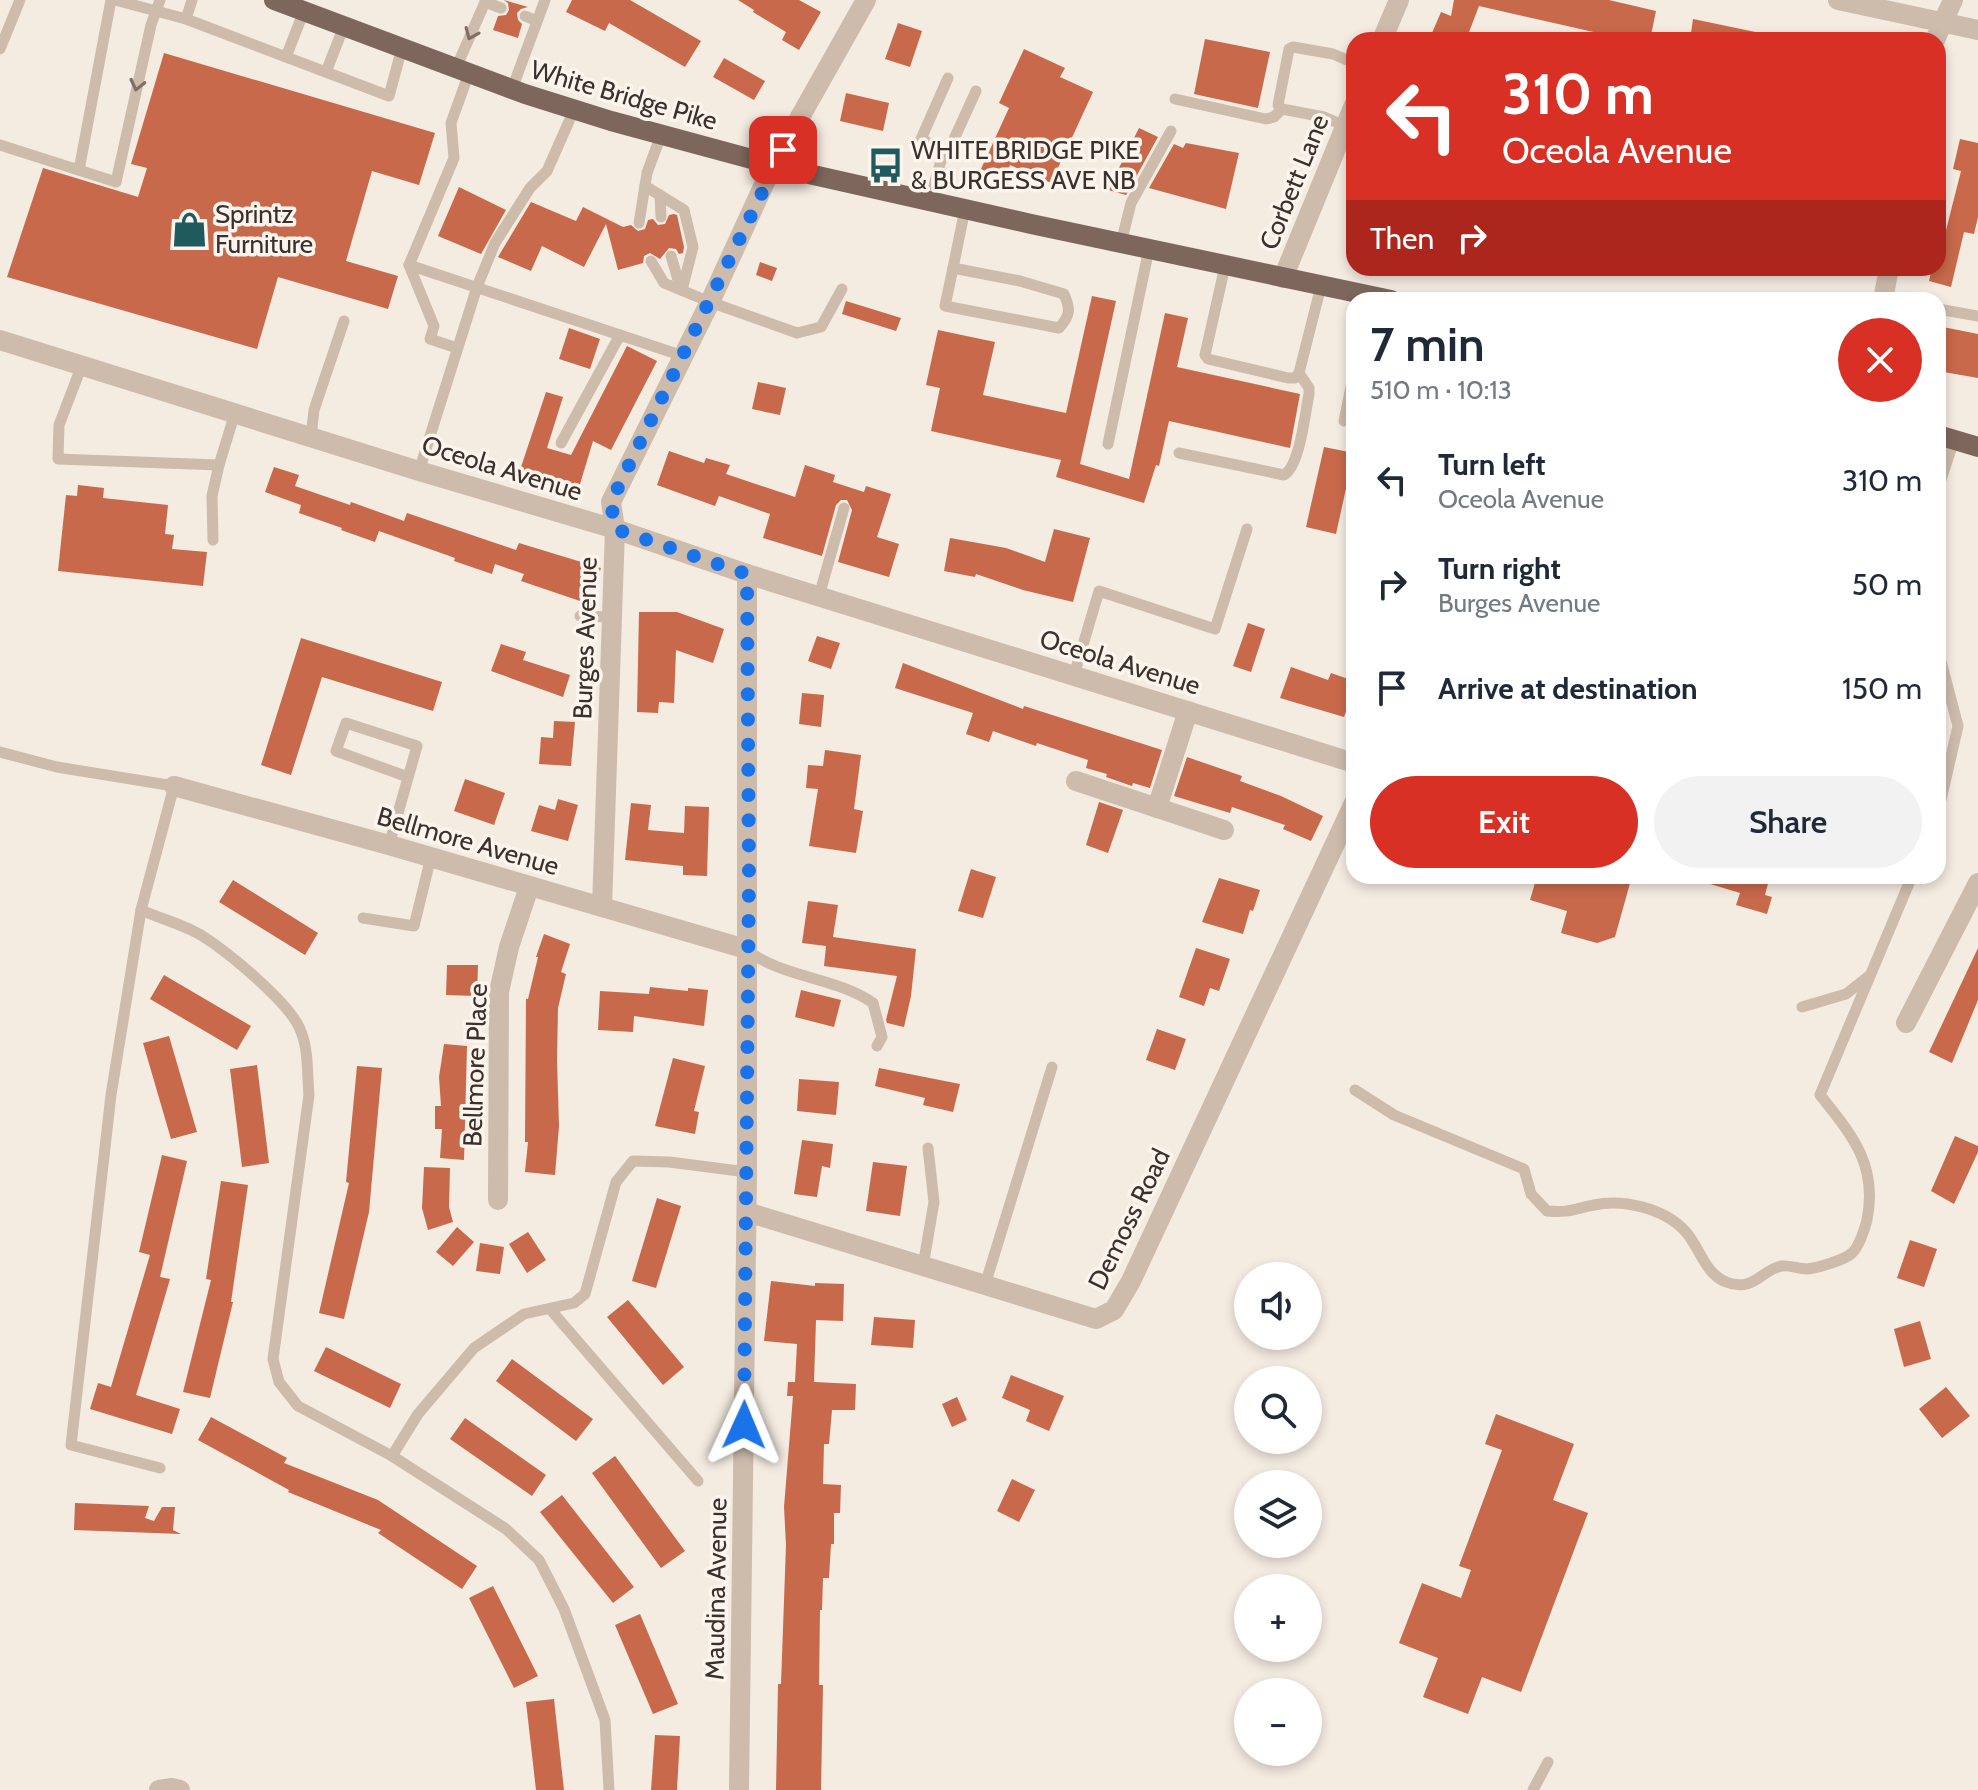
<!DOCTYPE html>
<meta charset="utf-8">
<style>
:root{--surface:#fff;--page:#f2f2f3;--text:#1f2937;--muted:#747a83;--accent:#d93025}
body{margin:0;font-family:Cabin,sans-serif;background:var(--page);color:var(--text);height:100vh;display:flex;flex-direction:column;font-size:30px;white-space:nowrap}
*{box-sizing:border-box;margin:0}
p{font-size:26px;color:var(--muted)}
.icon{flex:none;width:44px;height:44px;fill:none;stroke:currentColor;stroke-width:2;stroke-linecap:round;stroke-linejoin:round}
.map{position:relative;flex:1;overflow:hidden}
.sheet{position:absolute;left:1346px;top:292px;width:600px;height:592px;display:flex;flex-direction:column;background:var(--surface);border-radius:24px;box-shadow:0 4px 12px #0003}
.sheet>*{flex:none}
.banner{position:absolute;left:1346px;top:32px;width:600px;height:244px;border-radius:24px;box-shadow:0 4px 12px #0003;background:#d93025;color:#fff;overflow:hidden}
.buttons{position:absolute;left:1234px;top:1262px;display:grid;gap:16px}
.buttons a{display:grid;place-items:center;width:88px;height:88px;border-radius:50%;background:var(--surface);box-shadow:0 4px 12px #0003;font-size:40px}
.pin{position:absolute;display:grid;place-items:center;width:68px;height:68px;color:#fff;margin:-34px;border-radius:16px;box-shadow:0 4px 12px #0006}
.me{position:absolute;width:88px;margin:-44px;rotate:1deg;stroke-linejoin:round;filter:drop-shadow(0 0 6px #0008)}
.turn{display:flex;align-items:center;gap:28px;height:168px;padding:0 24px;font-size:36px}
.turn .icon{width:104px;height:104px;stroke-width:2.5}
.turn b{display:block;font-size:56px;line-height:68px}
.then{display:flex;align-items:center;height:76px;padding:0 24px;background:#0003;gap:16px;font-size:30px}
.round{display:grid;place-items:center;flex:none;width:84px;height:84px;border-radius:42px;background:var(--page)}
.head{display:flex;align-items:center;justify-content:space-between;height:136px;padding:0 24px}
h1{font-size:48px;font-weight:600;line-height:60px}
.cta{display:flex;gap:16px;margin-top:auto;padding:16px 24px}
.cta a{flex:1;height:92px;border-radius:48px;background:var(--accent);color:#fff;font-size:32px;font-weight:600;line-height:92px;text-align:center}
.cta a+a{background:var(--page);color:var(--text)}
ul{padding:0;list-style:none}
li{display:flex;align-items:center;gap:24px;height:104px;padding:0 24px}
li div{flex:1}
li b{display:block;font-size:30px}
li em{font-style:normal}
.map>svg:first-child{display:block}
.building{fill:#c8694b}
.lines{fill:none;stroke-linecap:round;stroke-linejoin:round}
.service{stroke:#cdbbac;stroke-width:11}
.minor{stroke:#cdbbac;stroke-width:20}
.primary{stroke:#7d675c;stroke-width:20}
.oneway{stroke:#7d6f65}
.route{stroke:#1a73e8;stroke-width:14;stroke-dasharray:0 25.2}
.labels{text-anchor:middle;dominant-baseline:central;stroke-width:7;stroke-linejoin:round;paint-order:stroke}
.street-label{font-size:26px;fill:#3b302b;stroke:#fbf5ee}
.poi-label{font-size:26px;fill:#3b302b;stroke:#fbf5ee;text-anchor:start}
</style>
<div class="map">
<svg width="1978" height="1790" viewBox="0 0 1978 1790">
<rect width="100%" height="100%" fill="#f4ebe1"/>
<g class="building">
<polygon points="504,0 528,7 521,9 517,13 518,20 522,24 518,38 493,30 498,16 506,15 509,10 508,3"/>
<polygon points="572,0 630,0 701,41 685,67 609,23 605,31 566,12"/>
<polygon points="738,0 799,0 821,12 799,50 782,40 786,32 753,12 754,10"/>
<polygon points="1454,0 1609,0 1656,11 1650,40 1629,40 1479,6 1466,40 1429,40 1441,12 1451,16"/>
<polygon points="1693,19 1765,34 1764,40 1690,40"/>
<polygon points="898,23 922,31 910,67 885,59"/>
<polygon points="1205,39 1270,52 1258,108 1194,94"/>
<polygon points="1024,49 1065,68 1060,77 1093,92 1051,183 1010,165 1004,180 981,169 1009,108 999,103"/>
<polygon points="164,53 435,133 419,185 372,171 346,261 398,276 388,309 278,277 257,349 7,277 43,168 138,197 147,168 131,164"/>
<polygon points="724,58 765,81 754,100 713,77"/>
<polygon points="846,93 889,103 883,131 840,121"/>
<polygon points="1139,128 1158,137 1126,195 1108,190"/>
<polygon points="1960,139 1978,143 1978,217 1974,234 1964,232 1951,287 1929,281 1932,268 1938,268 1938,250 1941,250 1961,171 1953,169"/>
<polygon points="1186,143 1239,153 1226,209 1149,188 1174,144 1183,148"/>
<polygon points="459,187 506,210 481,254 438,236"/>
<polygon points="531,202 576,221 583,207 623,227 631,225 638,231 645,229 648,220 653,219 658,225 665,224 669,215 674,214 677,215 684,247 683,253 679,254 676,249 669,248 660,259 650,253 644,256 643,263 618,270 606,224 584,267 542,246 531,271 498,257"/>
<polygon points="760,262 777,268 772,281 756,275"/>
<polygon points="1092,296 1116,301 1080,464 1129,479 1165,313 1188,318 1177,367 1300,394 1290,448 1169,421 1159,466 1156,465 1144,503 1056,477 1061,460 931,431 940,388 926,385 938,330 995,342 983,395 1066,413"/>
<polygon points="846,301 901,318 896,331 842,314"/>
<polygon points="1938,326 1978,334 1978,378 1938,371"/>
<polygon points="569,328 600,339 590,369 559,359"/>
<polygon points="627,346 657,361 611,450 593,441 577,494 518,476 546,392 563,397 547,448 571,455"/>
<polygon points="758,382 786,388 780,415 752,409"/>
<polygon points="1324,447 1354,453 1354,485 1347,484 1336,534 1306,527"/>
<polygon points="669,451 704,463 706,458 730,465 726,474 795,497 805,465 835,475 833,482 864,492 866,486 891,494 877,537 899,544 889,577 838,562 852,510 847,500 841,500 836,505 822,556 763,538 770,514 719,496 715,506 657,485"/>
<polygon points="274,467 299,475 295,486 350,505 351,502 404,521 407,513 516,550 519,543 601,568 592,596 583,592 580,601 521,581 524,574 495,564 492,574 454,561 455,558 379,531 375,542 341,530 342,528 299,513 301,505 265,492"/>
<polygon points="78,485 104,488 103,498 168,505 165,534 174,535 172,549 207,552 203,586 58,571 66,495 77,496"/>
<polygon points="1054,529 1090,538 1073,602 1023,590 976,574 975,577 944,571 950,538 1006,548 1045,562"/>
<polygon points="639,612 677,612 724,629 713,663 676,650 674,703 659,702 658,713 637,712"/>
<polygon points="1248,623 1265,629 1251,672 1233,666"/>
<polygon points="817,636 840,643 831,669 808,661"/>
<polygon points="301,638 442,682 433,711 322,677 291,775 261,765"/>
<polygon points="501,644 526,652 523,660 570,675 563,697 491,671"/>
<polygon points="903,663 1023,709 1024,706 1162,750 1150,788 1133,783 1132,786 1106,777 1107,774 1086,768 1088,760 1037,743 1036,746 993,731 989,742 966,734 973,713 895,688"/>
<polygon points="1291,667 1328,680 1331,673 1354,681 1354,690 1344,717 1280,698"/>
<polygon points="802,693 824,695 821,727 799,724"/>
<polygon points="554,721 575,722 571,766 539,764 541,737 553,738"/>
<polygon points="825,750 861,755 854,809 863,811 856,853 809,846 818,789 806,788 808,765 823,766"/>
<polygon points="1187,757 1242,776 1240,781 1281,796 1323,816 1311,841 1283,829 1285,825 1232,807 1230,813 1174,796"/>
<polygon points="465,779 505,793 494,825 454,811"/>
<polygon points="558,799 578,805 568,841 531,831 539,805 555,810"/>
<polygon points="1099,802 1123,810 1108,853 1086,845"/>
<polygon points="631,803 651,805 648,830 684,833 685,806 709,807 707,876 683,875 683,866 625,860"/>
<polygon points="971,869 996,877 983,918 958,911"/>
<polygon points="1537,876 1632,876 1615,937 1597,943 1561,933 1567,911 1530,900"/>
<polygon points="1697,876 1770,876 1765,895 1772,897 1767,914 1736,905 1740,893 1697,880"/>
<polygon points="1219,878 1260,890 1253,911 1250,910 1243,934 1202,922"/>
<polygon points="233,880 318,933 305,955 219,902"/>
<polygon points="808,901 838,905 833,937 916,949 911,996 904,1027 887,1023 886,1020 897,976 824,966 826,946 802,943"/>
<polygon points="544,934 570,944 561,972 566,974 558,1008 557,1060 559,1126 555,1175 525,1172 528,1142 525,1142 526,999 528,999 538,957 536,957"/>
<polygon points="1196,948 1230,959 1219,991 1210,988 1204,1006 1179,997"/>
<polygon points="1978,948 1978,1000 1952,1063 1929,1052"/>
<polygon points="447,965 478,965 477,996 446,995"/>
<polygon points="164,975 251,1026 237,1050 150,999"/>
<polygon points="650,987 688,991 688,988 708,990 704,1026 634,1016 633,1032 598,1030 600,991 649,994"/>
<polygon points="801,990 841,1000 834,1027 795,1017"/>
<polygon points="1157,1029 1186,1039 1175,1070 1146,1060"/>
<polygon points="169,1036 197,1132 171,1139 143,1043"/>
<polygon points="444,1044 467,1046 464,1160 440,1158 442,1129 435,1129 435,1106 441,1106 439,1077"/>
<polygon points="673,1058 705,1066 694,1111 699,1112 695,1134 655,1126"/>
<polygon points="257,1065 269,1163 242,1167 230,1069"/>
<polygon points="357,1066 382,1068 369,1212 344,1319 319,1313 349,1183 346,1182"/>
<polygon points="879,1068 960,1084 953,1112 923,1105 925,1098 875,1086"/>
<polygon points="799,1079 839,1082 836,1115 797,1111"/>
<polygon points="1955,1136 1978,1146 1978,1152 1954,1204 1931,1191"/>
<polygon points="802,1140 833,1144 830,1168 822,1166 817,1197 794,1194"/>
<polygon points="162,1155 187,1161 160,1277 170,1279 136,1395 180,1409 172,1434 90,1409 98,1383 111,1387 150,1255 139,1252"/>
<polygon points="873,1162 907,1166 900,1216 866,1211"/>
<polygon points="424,1167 450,1168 449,1207 453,1222 428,1230 422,1208"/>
<polygon points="221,1181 248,1185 231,1302 233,1302 210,1398 183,1392 211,1280 206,1279"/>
<polygon points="657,1198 681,1206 656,1288 632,1281"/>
<polygon points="457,1227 474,1242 453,1266 436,1252"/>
<polygon points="528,1232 546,1260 527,1273 509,1244"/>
<polygon points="1910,1240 1937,1249 1924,1287 1897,1278"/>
<polygon points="480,1243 504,1247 500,1274 476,1271"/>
<polygon points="771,1281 815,1286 815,1283 844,1284 843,1321 816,1320 814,1382 856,1384 855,1410 832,1410 829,1444 824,1444 823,1484 841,1485 840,1513 834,1513 834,1544 831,1544 829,1578 823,1578 822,1610 820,1610 819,1685 823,1685 821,1790 776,1790 778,1684 781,1684 786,1545 784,1507 793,1396 787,1396 788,1382 795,1382 797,1344 764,1341"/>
<polygon points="628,1300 684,1367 663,1385 607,1317"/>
<polygon points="874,1317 915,1320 913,1348 871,1345"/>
<polygon points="1920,1321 1931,1359 1904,1367 1894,1329"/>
<polygon points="326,1347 401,1384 390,1408 314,1371"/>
<polygon points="512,1359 593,1419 576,1441 496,1381"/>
<polygon points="1011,1375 1064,1396 1049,1431 1026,1421 1030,1410 1002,1398"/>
<polygon points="1946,1387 1970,1416 1942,1438 1919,1409"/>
<polygon points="957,1397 967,1420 952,1427 942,1404"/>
<polygon points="1496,1414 1574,1444 1553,1500 1588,1513 1521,1692 1482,1677 1468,1714 1423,1697 1438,1658 1399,1643 1422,1583 1461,1598 1471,1570 1459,1566 1502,1450 1485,1444"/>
<polygon points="211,1417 287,1458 284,1463 378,1500 477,1566 462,1589 378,1533 381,1530 288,1492 289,1490 198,1440"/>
<polygon points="465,1418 546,1475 532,1496 450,1439"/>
<polygon points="615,1456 685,1551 661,1568 592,1473"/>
<polygon points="1012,1479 1035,1490 1019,1522 997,1511"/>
<polygon points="562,1495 634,1587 613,1603 540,1512"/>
<polygon points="75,1503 149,1506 145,1518 154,1521 162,1507 175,1507 173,1530 181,1534 74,1530"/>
<polygon points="493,1586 538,1676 514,1688 469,1598"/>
<polygon points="640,1614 678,1704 653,1714 615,1625"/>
<polygon points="554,1699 564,1790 536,1790 526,1702"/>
<polygon points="655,1735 680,1736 677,1790 651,1790"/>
</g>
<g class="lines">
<g class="service">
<polyline points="115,0 186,19"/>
<polyline points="192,0 186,19 389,96 402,48"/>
<polyline points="485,2 501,8"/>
<polyline points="525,16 537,21"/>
<polyline points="0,49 20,0"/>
<polyline points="286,57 304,11"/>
<polyline points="456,68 486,0"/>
<polyline points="326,72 344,26"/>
<polyline points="512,89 545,0"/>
<polyline points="1175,99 1266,119 1274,117 1282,109"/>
<polyline points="1345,126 1324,117 1282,109 1278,105 1289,49 1293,47 1333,54 1354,63"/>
<polyline points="0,145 116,182 151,25 160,0"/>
<polyline points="944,151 948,152 976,91"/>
<polyline points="79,170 111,0"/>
<polyline points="645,186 684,210 693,247 682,290"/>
<polyline points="660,195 661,217"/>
<polyline points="929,201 944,151 921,139 948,78"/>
<polyline points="639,223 647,173 661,135"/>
<polyline points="1121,243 1131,203 1171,131"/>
<polyline points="671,256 681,290"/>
<polyline points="651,261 664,283 710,302 797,333 821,327 842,289"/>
<polyline points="409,265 683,356"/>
<polyline points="1225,266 1205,355 1208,359 1288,378 1295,378 1299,373 1321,286"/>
<path d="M953,268L1020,281L1064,294C1071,310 1070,316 1059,328L945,306Z"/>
<polyline points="953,268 965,209"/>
<polyline points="1938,309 1978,316"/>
<polyline points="457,348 430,339 434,326 409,265 454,158 451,123 469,73"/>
<polyline points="82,365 59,425 58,459 219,465 235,413"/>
<polyline points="1344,421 1354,372"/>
<polyline points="311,437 314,410 344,321"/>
<polyline points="561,443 620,335"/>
<polyline points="1108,444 1149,249"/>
<path d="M1179,453L1284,475C1300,466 1305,413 1309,394V388L1299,373"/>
<polyline points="419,471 477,287 495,243 530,188 547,171 574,110"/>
<polyline points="1938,489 1954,440"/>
<polyline points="213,540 212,496 219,465"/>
<polyline points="819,596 844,508"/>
<polyline points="580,616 611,617"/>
<polyline points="1938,650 1958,726 1938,813"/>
<polyline points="1074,675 1099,591 1215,629 1247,529"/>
<path d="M0,752L57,767L174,786L141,910C161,919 186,925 204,937C229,953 287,1001 299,1027C309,1047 307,1074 309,1095L273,1359L279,1382L298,1406L392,1456L506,1529L539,1560L564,1609L605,1720L609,1790"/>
<polyline points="389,845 417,746 346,723 336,751 408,777"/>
<polyline points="141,910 111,1095 71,1445 160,1468"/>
<polyline points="363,918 414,926 431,857"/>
<path d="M747,950C782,978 836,977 873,1003L882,1037L877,1046"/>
<polyline points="1802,1007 1846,994 1869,976"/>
<path d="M1355,1090L1394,1115L1524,1169L1531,1194L1547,1211C1569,1213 1573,1209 1594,1205C1623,1199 1664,1208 1685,1231C1700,1247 1704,1273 1726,1282C1754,1293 1762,1269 1782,1266C1790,1265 1799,1269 1807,1269C1817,1268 1845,1260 1852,1253C1859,1247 1865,1228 1867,1220C1878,1165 1852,1135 1820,1095L1912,876"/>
<polyline points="923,1266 934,1202 928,1148"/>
<polyline points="985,1285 1052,1067"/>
<polyline points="550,1309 698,1481"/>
<polyline points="392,1456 418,1414 474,1348 524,1314 574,1303 585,1294 616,1182 633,1161 669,1162 747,1172"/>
<polyline points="1533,1790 1548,1762"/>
</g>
<g class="minor">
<polyline points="1838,0 1978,30"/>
<polyline points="1382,40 1399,0"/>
<polyline points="1935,40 1953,0"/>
<polyline points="1283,278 1354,105"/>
<polyline points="1883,300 1889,268"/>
<polyline points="0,340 419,471 615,529 747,574 1354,763"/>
<polyline points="1076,781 1224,830"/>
<polyline points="174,786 389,845 746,949"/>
<polyline points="1157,808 1188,711"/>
<polyline points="602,907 615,529 611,502 710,302 773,165 866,0"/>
<polyline points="1906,1023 1978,883"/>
<polyline points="498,1200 499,992 509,947 529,887"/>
<polyline points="747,1212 1096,1319 1114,1310 1131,1281 1354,803"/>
<polyline points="159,1790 172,1788 180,1790"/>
<polyline points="739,1790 747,1172 747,574"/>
</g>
<g class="primary">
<polyline points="274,0 525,94 611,121 800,172 1031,224 1391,300"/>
<polyline points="1938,435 1978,447"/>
</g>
</g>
<defs><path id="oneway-chevron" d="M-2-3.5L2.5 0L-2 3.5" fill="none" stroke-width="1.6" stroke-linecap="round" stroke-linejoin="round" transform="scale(2)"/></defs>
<g class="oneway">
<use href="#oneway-chevron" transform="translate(471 34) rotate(113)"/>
<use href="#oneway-chevron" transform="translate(137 85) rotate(103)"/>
</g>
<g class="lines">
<polyline class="route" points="744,1425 749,875 747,574 615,529 611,502 783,150"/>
</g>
<defs>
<symbol id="bus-bare" viewBox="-9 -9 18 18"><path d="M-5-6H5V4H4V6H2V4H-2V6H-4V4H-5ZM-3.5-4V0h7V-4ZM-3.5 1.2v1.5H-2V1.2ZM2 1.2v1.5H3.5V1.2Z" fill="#1f5a5e" stroke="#fbf5ee" stroke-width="2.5" paint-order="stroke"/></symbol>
<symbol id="shop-bare" viewBox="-9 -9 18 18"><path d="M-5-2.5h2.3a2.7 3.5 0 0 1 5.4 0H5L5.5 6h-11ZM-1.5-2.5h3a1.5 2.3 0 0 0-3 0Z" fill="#1f5a5e" stroke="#fbf5ee" stroke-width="2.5" paint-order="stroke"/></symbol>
</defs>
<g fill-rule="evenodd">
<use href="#bus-bare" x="860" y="140" width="51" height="51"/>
<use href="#shop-bare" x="164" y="204" width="51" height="51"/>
</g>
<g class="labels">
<g class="street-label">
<text transform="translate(624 95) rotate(16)">White Bridge Pike</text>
<text transform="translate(1294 182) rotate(-68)">Corbett Lane</text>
<text transform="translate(502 468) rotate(17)">Oceola Avenue</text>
<text transform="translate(585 638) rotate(-88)">Burges Avenue</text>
<text transform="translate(1120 662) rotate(17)">Oceola Avenue</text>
<text transform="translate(468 841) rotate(16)">Bellmore Avenue</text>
<text transform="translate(475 1065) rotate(-88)">Bellmore Place</text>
<text transform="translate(1129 1219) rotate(-64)">Demoss Road</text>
<text transform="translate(716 1589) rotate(-89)">Maudina Avenue</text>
</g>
<g class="poi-label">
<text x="911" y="150">WHITE BRIDGE PIKE<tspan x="911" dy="30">&amp; BURGESS AVE NB</tspan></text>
<text x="215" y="214">Sprintz<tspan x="215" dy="30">Furniture</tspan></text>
</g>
</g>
</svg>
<div class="buttons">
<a><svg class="icon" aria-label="sound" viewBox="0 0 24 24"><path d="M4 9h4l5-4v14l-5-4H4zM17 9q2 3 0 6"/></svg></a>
<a><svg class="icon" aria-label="search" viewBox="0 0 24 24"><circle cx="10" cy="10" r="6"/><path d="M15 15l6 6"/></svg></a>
<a><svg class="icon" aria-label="layers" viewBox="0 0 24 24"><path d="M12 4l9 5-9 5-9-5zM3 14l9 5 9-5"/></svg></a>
<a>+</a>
<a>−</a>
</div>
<div class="pin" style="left:783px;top:150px;background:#d93025"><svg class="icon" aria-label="arrive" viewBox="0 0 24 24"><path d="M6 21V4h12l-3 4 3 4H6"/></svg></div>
<svg class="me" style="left:744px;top:1425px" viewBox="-20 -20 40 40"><path d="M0-17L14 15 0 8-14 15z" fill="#1a73e8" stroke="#fff" stroke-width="4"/></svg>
<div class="banner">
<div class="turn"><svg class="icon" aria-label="left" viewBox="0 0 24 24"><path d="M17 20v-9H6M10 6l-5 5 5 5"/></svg><div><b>310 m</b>Oceola Avenue</div></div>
<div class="then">Then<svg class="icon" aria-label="right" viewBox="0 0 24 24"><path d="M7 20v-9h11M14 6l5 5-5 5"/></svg></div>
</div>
<section class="sheet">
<div class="head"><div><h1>7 min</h1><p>510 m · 10:13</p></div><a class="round" style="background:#d93025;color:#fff"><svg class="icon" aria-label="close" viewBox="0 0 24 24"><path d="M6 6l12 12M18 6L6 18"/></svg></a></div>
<ul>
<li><svg class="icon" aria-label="left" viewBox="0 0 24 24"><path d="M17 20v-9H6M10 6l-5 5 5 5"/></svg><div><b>Turn left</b><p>Oceola Avenue</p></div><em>310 m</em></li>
<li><svg class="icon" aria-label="right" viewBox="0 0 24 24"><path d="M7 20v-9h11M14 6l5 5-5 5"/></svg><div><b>Turn right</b><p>Burges Avenue</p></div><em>50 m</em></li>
<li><svg class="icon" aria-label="arrive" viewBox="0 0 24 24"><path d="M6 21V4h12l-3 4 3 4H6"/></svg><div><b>Arrive at destination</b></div><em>150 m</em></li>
</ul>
<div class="cta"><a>Exit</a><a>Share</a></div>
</section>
</div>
